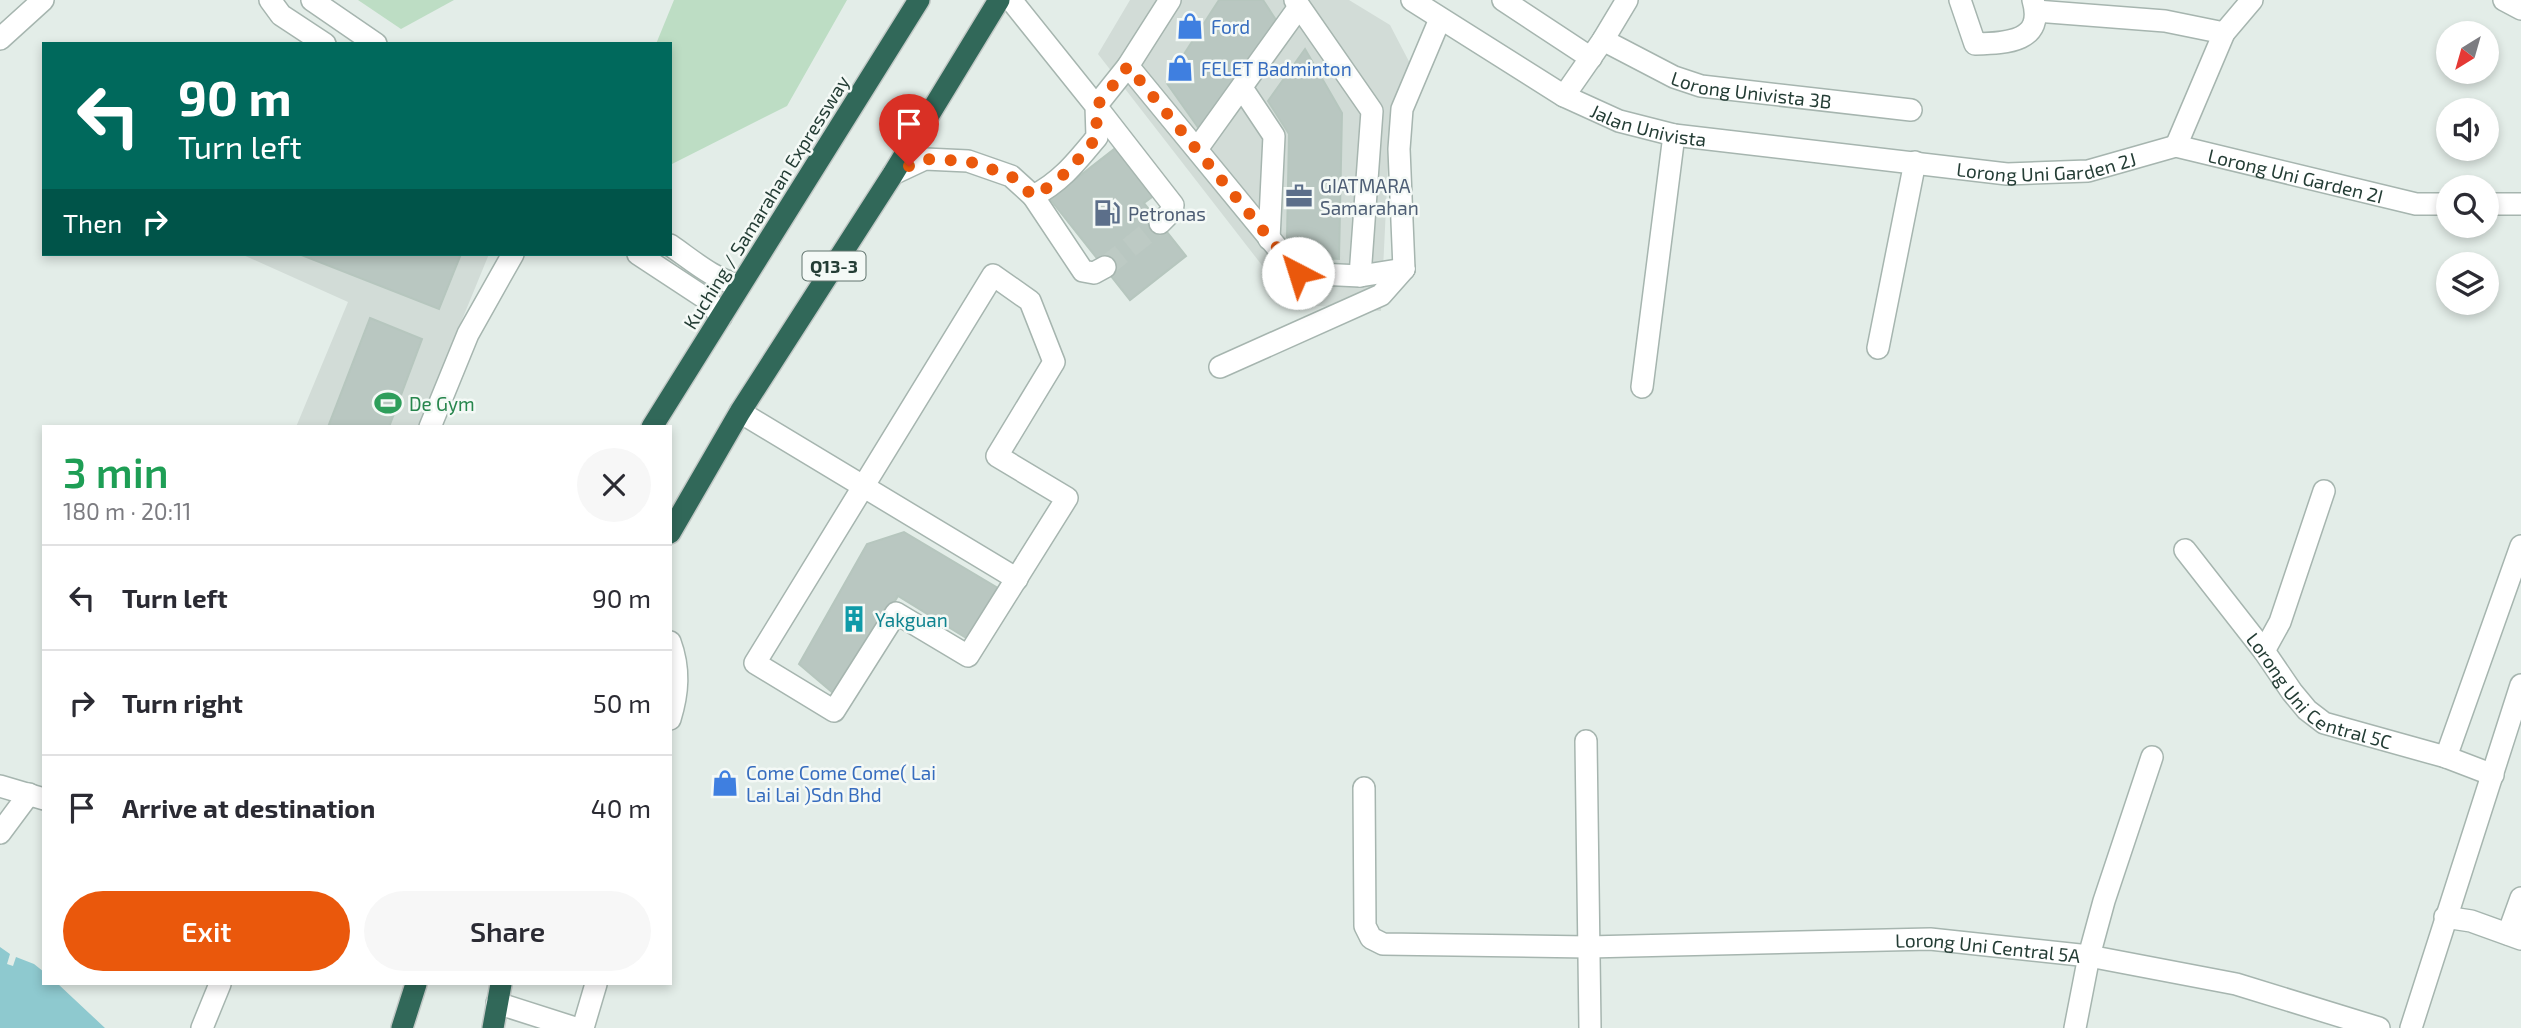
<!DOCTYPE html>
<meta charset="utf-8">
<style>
:root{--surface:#fff;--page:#f7f7f7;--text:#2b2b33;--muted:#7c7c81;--line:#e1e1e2;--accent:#ea580c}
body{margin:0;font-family:"Exo 2",sans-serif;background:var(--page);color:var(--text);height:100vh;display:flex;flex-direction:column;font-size:26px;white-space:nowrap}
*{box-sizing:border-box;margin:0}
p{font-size:23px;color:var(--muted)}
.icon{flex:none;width:38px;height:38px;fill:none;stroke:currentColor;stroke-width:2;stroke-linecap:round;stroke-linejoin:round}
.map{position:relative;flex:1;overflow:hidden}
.side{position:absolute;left:42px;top:425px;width:630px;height:560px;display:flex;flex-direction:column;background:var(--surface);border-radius:0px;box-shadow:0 4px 10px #0003}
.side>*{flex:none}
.top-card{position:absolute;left:42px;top:42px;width:630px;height:214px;border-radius:0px;box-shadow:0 4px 10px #0003;background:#00695c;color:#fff;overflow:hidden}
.needle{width:46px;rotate:217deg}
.controls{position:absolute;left:2436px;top:21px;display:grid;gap:14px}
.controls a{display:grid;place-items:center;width:63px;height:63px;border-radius:50%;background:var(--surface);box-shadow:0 4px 10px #0003;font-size:35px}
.pin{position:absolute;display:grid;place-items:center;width:60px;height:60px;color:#fff;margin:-72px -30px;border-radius:50% 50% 50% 0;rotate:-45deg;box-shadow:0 0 7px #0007}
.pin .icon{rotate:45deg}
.me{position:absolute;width:77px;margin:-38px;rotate:320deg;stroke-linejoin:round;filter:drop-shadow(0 0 5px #0008)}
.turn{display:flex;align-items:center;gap:24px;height:147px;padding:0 21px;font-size:32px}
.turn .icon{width:91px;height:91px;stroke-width:2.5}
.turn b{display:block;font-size:49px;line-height:60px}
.then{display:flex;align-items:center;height:66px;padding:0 21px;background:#0003;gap:14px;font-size:26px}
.round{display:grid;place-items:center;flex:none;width:74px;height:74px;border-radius:37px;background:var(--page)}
.headline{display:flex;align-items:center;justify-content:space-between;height:119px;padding:0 21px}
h1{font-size:42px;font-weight:600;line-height:52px;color:#1e9e55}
.primary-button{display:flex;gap:14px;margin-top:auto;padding:14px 21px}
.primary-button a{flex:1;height:80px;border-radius:42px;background:var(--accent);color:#fff;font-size:28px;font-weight:600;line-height:80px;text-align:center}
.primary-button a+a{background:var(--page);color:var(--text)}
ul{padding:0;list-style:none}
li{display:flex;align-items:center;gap:21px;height:105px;padding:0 21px;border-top:2px solid var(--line)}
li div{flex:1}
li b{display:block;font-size:26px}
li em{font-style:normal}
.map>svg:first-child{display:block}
.built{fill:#d2dcd7}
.green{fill:#bdddc4}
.water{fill:#8ec9cf}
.building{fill:#b9c7c1;stroke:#b6c6be;stroke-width:2}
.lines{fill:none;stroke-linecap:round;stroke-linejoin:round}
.minor-tunnel{stroke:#bdcac4;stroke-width:21;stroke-dasharray:21 10;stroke-linecap:butt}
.minor-casing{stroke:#a6b5af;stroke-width:24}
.highway-casing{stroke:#c2c9c6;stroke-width:24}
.minor{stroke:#fff;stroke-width:21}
.highway{stroke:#316859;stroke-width:21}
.route{stroke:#ea580c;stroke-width:12;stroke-dasharray:0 21.6}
.labels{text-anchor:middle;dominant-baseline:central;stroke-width:5;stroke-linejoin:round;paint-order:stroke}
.shield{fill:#f4f9f6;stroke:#62756f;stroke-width:2}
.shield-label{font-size:18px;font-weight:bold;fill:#243d35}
.shop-label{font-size:19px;fill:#366cbe;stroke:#f4f9f6;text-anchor:start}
.street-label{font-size:19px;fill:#243d35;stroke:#f4f9f6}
.service-label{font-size:19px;fill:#4e5e75;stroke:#f4f9f6;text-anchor:start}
.leisure-label{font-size:19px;fill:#27864d;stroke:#f4f9f6;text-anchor:start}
.culture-label{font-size:19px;fill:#0d838f;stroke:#f4f9f6;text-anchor:start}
</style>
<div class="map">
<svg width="2521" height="1028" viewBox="0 0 2521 1028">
<rect width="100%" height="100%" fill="#e3ede8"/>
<g class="built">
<polygon points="1130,0 1349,0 1390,25 1415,73 1391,104 1381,311 1292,304 1098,54"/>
<polygon points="241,254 489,254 418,427 296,427 348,302"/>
</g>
<g class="green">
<polygon points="358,0 454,0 401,29"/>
<polygon points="674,0 847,0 787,106 672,164 670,44 656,44"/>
</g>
<polygon class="water" points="0,947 10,954 7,964 13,966 16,957 34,964 44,972 44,984 58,984 105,1028 0,1028"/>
<g class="building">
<polygon points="1219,0 1263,0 1276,20 1202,133 1166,82"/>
<polygon points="1305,49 1342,113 1339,259 1303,257 1287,238 1289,134 1268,101"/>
<polygon points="1122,143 1160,191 1144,203 1186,256 1130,300 1050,199"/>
<polygon points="299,254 461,254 439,309"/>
<polygon points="370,318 422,339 389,427 328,427"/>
<polygon points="904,532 1003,591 971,641 898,596 841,689 832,692 799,664 867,544"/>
</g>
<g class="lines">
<polyline class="minor-tunnel" points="1105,267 1160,223"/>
<defs>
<g id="minor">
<polyline points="270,0 281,15 325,44"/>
<polyline points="312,0 376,44"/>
<polyline points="1295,0 1372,111 1360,276"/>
<path id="s1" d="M1412,0L1564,96L1619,121L1674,135L2007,174L2088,171L2176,146L2416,204H2448"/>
<polyline points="1503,0 1591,58"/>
<path d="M1960,0L1975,44C2007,43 2045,42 2033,0"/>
<polyline points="2504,0 2521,9"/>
<polyline points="2036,11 2165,21 2224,33"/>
<polyline points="0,39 43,0"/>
<path id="s2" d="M1603,40L1674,77L1701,86L1911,110"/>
<polyline points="1128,66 1298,273 1360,276 1404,269"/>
<polyline points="1242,88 1274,136 1269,239"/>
<polyline points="1564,96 1603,40 1627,0"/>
<polyline points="2176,146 2224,33 2252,0"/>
<polyline points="1197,149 1299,7"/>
<path d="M893,174L925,159L968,161L1011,176L1033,196C1061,182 1077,161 1097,137L1096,106L1011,0"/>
<polyline points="1033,196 1083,271 1094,273 1105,267"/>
<polyline points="2487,204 2521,204"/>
<polyline points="1160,223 1172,211 1173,205 1096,106 1128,66 1170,0"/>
<path d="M670,245C692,260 714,280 740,285"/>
<polyline points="638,254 708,300 721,317"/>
<polyline points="1404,269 1399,149 1402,109 1440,19"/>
<polygon points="993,275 1030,301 1054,362 997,456 1067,498 968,656 896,613 834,711 755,663"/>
<polyline points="1878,348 1915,162"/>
<polyline points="1220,367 1381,295 1404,269"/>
<polyline points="1642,387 1674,135"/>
<polyline points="740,412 1017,579"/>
<polyline points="430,427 468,334 513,254"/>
<path id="s3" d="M2185,550L2264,651L2292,692L2307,710L2324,723L2446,757L2493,775"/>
<path d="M670,642C680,669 678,693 670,719"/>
<polyline points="2264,651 2280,622 2324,491"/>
<polyline points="1586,741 1590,1028"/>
<polyline points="2446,757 2521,546"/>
<polyline points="0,786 44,799"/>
<path id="s4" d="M1364,788L1365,926L1371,938L1383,944L1588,947L1930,939L2089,956L2236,984L2379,1028"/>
<polyline points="0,833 29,794"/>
<polyline points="2445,917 2471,921 2521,939"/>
<polyline points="2508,934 2521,898"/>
<polyline points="497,1003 575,1028"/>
<polyline points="202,1028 220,984"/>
<polyline points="583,1028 596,984"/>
<polyline points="2075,1028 2089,956 2104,901 2152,757"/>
<polyline points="2411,1028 2521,685"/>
</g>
<g id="highway">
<polyline points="652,427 919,0"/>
<polyline points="670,533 740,412 893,174 999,0"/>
<polyline points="402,1028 416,984"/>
<polyline points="493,1028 501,984"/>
</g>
</defs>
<use href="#minor" class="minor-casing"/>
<use href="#highway" class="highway-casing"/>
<use href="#minor" class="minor"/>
<use href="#highway" class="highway"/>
</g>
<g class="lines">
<path class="route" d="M909,166L925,159L968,161L1011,176L1033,196C1061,182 1077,161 1097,137L1096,107L1128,66L1298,273"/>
</g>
<defs>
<symbol id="shop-bare" viewBox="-9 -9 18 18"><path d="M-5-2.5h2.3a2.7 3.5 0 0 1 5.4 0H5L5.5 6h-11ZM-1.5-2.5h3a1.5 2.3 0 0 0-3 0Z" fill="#3f7fe0" stroke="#f4f9f6" stroke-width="2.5" paint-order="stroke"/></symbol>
<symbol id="office-bare" viewBox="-9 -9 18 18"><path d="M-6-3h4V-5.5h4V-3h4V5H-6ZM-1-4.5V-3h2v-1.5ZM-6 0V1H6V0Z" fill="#5c6f8a" stroke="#f4f9f6" stroke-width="2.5" paint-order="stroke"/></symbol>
<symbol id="fuel-bare" viewBox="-9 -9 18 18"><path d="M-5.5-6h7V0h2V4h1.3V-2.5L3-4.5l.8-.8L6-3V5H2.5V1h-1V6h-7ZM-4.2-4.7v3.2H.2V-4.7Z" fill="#5c6f8a" stroke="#f4f9f6" stroke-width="2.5" paint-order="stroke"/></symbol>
<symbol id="stadium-bare" viewBox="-9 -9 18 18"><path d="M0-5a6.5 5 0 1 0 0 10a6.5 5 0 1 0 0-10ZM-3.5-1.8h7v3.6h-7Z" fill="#2e9e5b" stroke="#f4f9f6" stroke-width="2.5" paint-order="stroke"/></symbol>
<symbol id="building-bare" viewBox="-9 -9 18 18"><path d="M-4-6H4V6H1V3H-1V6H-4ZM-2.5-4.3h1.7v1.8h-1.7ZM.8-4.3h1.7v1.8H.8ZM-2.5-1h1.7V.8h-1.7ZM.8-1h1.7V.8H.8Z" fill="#0f9aa8" stroke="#f4f9f6" stroke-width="2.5" paint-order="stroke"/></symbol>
</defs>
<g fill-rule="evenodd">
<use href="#shop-bare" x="1171" y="7" width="38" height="38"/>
<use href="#shop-bare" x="1161" y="49" width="38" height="38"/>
<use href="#office-bare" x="1280" y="177" width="38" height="38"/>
<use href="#fuel-bare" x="1088" y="194" width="38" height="38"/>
<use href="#stadium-bare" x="369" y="384" width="38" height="38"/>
<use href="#building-bare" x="835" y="600" width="38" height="38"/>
<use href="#shop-bare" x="706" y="764" width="38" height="38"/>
</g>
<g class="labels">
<rect class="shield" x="802.5" y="251.5" width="63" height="29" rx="5"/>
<g class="shield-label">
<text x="834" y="266">Q13-3</text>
</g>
<g class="shop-label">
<text x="1211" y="26">Ford</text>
<text x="1201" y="68">FELET Badminton</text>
<text x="746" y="772">Come Come Come( Lai<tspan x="746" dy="22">Lai Lai )Sdn Bhd</tspan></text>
</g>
<g class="street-label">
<text stroke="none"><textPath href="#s2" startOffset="159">Lorong Univista 3B</textPath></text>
<text stroke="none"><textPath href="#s1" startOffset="270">Jalan Univista</textPath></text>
<text stroke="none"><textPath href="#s1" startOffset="672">Lorong Uni Garden 2J</textPath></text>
<text stroke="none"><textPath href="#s1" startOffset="928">Lorong Uni Garden 2I</textPath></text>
<text transform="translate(766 202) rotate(-58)">Kuching / Samarahan Expressway</text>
<text stroke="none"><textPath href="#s3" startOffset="200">Lorong Uni Central 5C</textPath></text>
<text stroke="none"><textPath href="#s4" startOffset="770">Lorong Uni Central 5A</textPath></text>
</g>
<g class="service-label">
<text x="1320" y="185">GIATMARA<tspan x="1320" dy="22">Samarahan</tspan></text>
<text x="1128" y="213">Petronas</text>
</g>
<g class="leisure-label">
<text x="409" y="403">De Gym</text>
</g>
<g class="culture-label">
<text x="875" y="619">Yakguan</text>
</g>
</g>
</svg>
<div class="controls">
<a><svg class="needle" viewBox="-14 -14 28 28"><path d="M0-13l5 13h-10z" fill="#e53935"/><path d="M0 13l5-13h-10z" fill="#7c7c81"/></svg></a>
<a><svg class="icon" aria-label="sound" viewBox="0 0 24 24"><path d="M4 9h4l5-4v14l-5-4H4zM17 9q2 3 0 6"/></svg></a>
<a><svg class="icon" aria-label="search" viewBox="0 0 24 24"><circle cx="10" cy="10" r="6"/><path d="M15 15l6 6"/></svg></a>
<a><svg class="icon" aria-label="layers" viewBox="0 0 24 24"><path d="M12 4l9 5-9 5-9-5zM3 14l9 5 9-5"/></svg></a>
</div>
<div class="pin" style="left:909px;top:166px;background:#d93025"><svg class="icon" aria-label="arrive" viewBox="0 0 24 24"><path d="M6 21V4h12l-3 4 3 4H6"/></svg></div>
<svg class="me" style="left:1298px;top:273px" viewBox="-20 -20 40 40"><circle r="19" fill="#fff"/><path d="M0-13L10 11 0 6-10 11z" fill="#ea580c"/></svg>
<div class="top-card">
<div class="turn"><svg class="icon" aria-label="left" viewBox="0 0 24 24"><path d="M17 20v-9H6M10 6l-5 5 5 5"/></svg><div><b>90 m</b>Turn left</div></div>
<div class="then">Then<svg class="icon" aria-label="right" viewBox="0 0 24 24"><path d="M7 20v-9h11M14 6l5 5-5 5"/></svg></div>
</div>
<section class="side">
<div class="headline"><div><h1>3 min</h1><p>180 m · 20:11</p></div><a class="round"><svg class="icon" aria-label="close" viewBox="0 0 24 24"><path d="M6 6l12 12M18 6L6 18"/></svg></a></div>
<ul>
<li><svg class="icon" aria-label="left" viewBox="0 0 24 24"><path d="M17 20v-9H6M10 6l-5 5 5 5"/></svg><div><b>Turn left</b></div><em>90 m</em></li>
<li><svg class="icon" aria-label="right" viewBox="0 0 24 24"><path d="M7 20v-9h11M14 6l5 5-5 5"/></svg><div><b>Turn right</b></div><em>50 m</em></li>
<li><svg class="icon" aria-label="arrive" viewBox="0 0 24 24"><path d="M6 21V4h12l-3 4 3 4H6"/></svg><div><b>Arrive at destination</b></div><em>40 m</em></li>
</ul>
<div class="primary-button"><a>Exit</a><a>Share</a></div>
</section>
</div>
